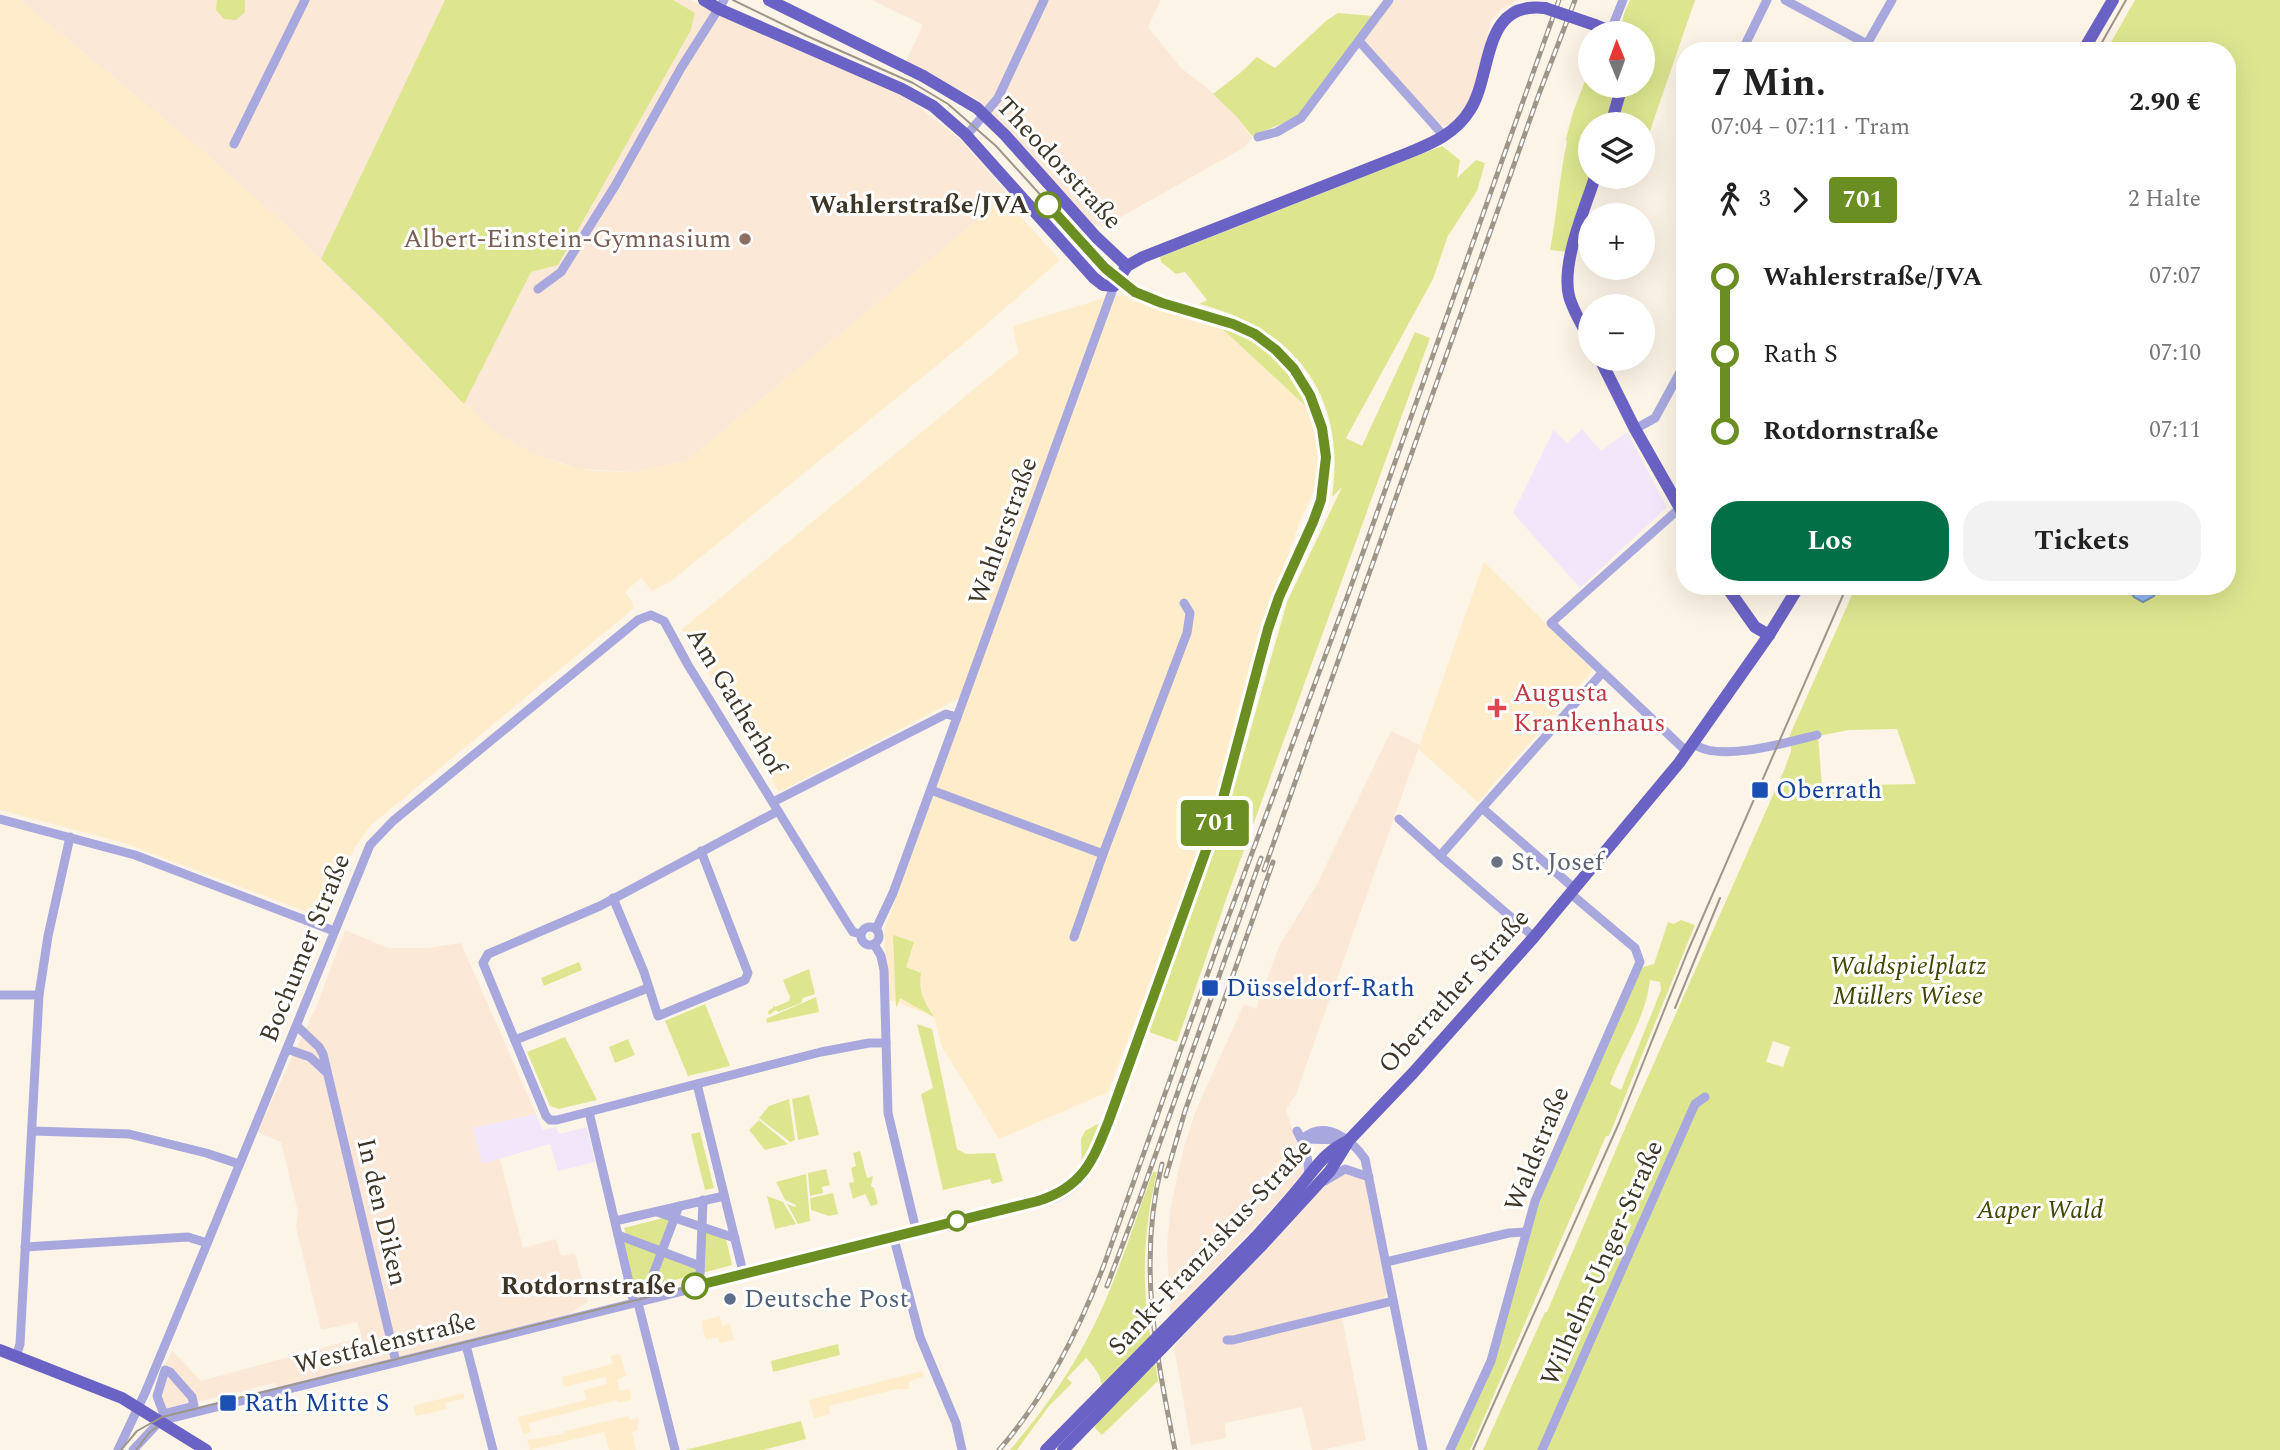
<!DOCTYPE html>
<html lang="de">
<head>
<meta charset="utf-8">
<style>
	body { margin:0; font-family:Spectral,serif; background:#f2f2f2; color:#222; height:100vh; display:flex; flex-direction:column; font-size:26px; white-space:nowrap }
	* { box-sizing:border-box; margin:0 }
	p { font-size:23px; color:#767676 }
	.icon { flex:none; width:38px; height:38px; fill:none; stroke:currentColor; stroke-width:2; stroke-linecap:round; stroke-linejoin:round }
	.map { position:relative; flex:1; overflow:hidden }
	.drawer { position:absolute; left:1676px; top:42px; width:560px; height:553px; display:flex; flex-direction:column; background:#fff; border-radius:28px; box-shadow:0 7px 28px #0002 }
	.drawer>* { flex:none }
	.badge { padding:0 14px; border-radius:5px; font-size:24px; line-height:46px }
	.needle { width:46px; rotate:359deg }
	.tools { position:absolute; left:1578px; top:21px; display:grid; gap:14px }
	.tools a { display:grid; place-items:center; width:77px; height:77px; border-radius:50%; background:#fff; box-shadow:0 7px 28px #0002; font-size:35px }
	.map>.badge { position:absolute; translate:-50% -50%; box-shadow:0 0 0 4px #fff }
	.legs { display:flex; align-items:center; gap:10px; height:77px; padding:0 35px; font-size:23px }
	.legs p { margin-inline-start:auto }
	.headline { display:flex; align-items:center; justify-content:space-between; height:119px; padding:0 35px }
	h1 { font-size:38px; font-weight:700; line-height:52px }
	.primary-button { display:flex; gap:14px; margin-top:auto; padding:14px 35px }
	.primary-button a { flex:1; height:80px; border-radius:28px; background:#036f46; color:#fff; font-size:28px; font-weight:700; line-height:80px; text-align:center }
	.primary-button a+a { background:#f2f2f2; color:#222 }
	ul { padding:0 35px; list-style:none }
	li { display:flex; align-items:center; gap:24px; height:77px; font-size:26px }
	li i { display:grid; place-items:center; width:10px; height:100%; margin:0 9px; background:currentColor }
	li i::after { content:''; width:18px; height:18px; margin:-9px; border:5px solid; border-radius:50%; background:#fff }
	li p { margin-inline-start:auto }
	li:first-child i { background:linear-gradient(#0000 50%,currentColor 0) }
	li:last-child i { background:linear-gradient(currentColor 50%,#0000 0) }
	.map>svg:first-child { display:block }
	.commercial { fill:#fbe8d7 }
	.built { fill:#feeccb }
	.education { fill:#f2e6fb }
	.green { fill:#dde68f; fill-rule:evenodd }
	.water { fill:#91b9f1; stroke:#7891b5; stroke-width:2 }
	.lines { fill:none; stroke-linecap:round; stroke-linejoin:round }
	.minor { stroke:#a8a8df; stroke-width:9 }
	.major { stroke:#6b62c5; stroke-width:12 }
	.tram { stroke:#9e9789; stroke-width:2 }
	.rail-casing { stroke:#9e9789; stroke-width:5 }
	.rail { stroke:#fff; stroke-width:2.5; stroke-dasharray:8; stroke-linecap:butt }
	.major-bridge { stroke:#6b62c5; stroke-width:12 }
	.line-1-casing { stroke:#fff; stroke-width:16 }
	.line-1 { stroke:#6b8e23; stroke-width:10 }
	.stop-1-dot { fill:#fff; stroke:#6b8e23; stroke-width:3.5 }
	.education-dot { fill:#8d6e63; stroke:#fff; stroke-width:2.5 }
	.health-dot { fill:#e0444e; stroke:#fff; stroke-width:2.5 }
	.transit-dot { fill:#1a4fb4; stroke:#fff; stroke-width:2.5 }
	.worship-dot { fill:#6b7280; stroke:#fff; stroke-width:2.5 }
	.service-dot { fill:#5c6f8a; stroke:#fff; stroke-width:2.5 }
	.labels { text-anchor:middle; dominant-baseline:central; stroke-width:6; stroke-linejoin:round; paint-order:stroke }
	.street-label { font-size:26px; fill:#3c3528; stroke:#fff }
	.stop-label { font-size:26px; font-weight:bold; fill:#3c3528; stroke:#fff; text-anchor:end }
	.education-label { font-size:26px; fill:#785e54; stroke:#fff; text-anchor:end }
	.health-label { font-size:26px; fill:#be3a42; stroke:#fff; text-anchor:start }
	.transit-label { font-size:26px; fill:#164399; stroke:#fff; text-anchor:start }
	.worship-label { font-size:26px; fill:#5b616d; stroke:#fff; text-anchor:start }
	.park-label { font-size:26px; font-style:italic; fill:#434700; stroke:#fff }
	.service-label { font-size:26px; fill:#4e5e75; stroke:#fff; text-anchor:start }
</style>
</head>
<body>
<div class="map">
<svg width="2280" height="1450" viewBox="0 0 2280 1450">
	<rect width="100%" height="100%" fill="#fcf5e7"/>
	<g class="commercial">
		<path d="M20,0h670l216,97 55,43 45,53 -2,5 -318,263 -52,11 -54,-3 -47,-15 -40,-23 -213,-211 -82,-73z"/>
		<path d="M872,0h289l-13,27 33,41 25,19 30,29 16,22 -7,9 -142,80 -10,-2 -116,-126 -71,-38 17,-36z"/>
		<path d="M1394,0h124l-17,9 -10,12 -13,57 -8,22 -18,26 -13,-1 -75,-83z"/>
		<path d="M1391,731l29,14 -124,349 -10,16 18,55 -2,11 -132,140 -3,-73 4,-37 12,-56 13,-40 48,-106 12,5 23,-63 37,-60z"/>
		<path d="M345,930l43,18h39l34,-5 75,171 -63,14 9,35 18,-4 23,89 33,-9 5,17 14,-3 13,49 -21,13 -290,73 -2,-5 -82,20 -30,14 -8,-12 -2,-11 19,-44 29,31 161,-44 -5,-15 -36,8 -25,-103 2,-15 -17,-70 -24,-10 60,-127z"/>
		<path d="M1349,1171l15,6 23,114 -4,10 -41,16 24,123 -44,10h-10l-10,-43 -77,16 1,15 -35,7 -17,-99 160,-171z"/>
	</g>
	<g class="built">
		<path d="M0,0h20l178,147 82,73 213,211 40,23 35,12 25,5 41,1 52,-11 318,-263 56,62 -87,76 -303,246 -18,9 -11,-13 -16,14 8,11v6l-262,216 -17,24 -28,70 -202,-76 -124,-33z"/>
		<path d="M1114,295l14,1 35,13 53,14 96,89 8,35v30l-20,44 -38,109 -48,187 -53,149 -6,3 -47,123 -109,47 -57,-92 -8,-30 -39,-16h-7l-4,-70 85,-238 -190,99 -97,-163 336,-276 -5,-27z"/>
		<path d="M1484,562l109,108 -115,132 -60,-53z"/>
		<path d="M720,1316l2,10 8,-2 4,16 -14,3 -2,-6 -12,3 -5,-19z"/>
		<path d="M620,1354l6,22 -9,4 3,11 10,-2 1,9 -2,2 -11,3 -1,-3 -88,23 2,9 -8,2 -5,-17 68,-17 -2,-10 23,-6 -2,-7 -41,10 -2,-10 50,-13 -1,-8z"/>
		<path d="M922,1371l2,5 -15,6v7h-12l-68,17 1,8 -16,4 -5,-18z"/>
		<path d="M463,1393l2,5 -20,5 2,6 -31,7 -3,-10z"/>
		<path d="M628,1416l2,4 8,-2 1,5 -2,1 1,6 -6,2 4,18h-27l-5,-18 -74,18 -3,-10 36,-6 2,-3z"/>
	</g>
	<g class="education">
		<path d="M1582,429l19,22 26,-19 40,75 -87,81 -67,-75 41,-83 13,13z"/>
		<path d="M536,1114l7,16 13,-3 3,7 28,-7 8,35 -37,9 -8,-27 -68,20 -9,-36z"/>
	</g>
	<g class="green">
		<path d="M217,0h28v12l-9,8 -12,-1 -8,-9z"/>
		<path d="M445,0h228l22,13 -4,17 -133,235 -27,7 -67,132 -83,-87 -60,-58z"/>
		<path d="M1630,0h65l-52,151v-27h-26l11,-38h15v-53h-18c-6,-12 0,-21 5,-33z"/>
		<path d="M2135,0h145v1450h-797l62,-138h2l79,-186 159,-358 6,-17v-12h-3l68,-153h372v-535h-122zM1897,729l19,55 -94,2 -4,-50 31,-6zM1773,1041l38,13 -21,-7 -7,20 -17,-5z"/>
		<path d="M1338,13l36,3 -68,91 -13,12 -41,17 -16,-20 -23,-22 27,-21 17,-16 18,11 51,-47z"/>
		<path d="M1591,66v20h26l-12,38h-14v51l-23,77 -18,-2c7,-36 9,-72 17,-108l-1,-3 7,-27z"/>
		<path d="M1442,146l18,14 -3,18 19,-18 9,3 -8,28 -29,45 -15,43 -87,159 16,8 53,-114 15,6 -202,556 -51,148 -28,-10 75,-209 63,-221 55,-115 -10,10c15,-100 -36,-169 -133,-193l8,-4 -22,-28 -9,2 -15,-12 -1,-5z"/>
		<path d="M1216,323c44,18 77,44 96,89z"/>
		<path d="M1681,920l14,5 -86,211h-3l-136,314h-18l38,-83 41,-147 109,-252 14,-4 14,-42 6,2zM1650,980l10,2 1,8 -40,100 -11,-6c13,-35 36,-66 40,-104z"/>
		<path d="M893,935l21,7 -8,25 15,6c-3,19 3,28 13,44l-34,-19 -4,10z"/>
		<path d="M579,962l3,8 -38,16 -3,-8z"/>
		<path d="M809,969l6,25 -12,4 -2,5 -23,9 -2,-2 -7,5 -1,-4 5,-3v-3l2,2 14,-6 1,-4 -7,-17z"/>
		<path d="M816,997l3,15 -52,11 -1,-4z"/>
		<path d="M705,1004l25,62 -42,10 -23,-55z"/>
		<path d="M917,1024l15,5 25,120 9,5 29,-1 8,28 -11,3 -2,-5 -47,11 -22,-96 12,-6z"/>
		<path d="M565,1037l32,63 -38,9 -9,-3 -23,-54z"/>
		<path d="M628,1039l7,16 -20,8 -6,-16z"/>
		<path d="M809,1095l10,40 -21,5 -6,-41z"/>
		<path d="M789,1099l6,41 -5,2 -31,-24 10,-12z"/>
		<path d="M759,1120l29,24 -23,6 -16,-20z"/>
		<path d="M1103,1121l2,2 -14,34 -9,14 -1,-32 4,-8z"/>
		<path d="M700,1132l14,56 -9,2 -14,-56z"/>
		<path d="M860,1151l7,27 6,-2 -2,10 3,2 4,16 -7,2 -6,-12 -12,5 -4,-16 5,-1 -3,-14 5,-2 -3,-13z"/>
		<path d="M826,1169l4,16 -8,2 1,6 -13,3 -2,-23z"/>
		<path d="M1153,1172h4c-11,47 -15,92 -10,140 2,23 8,46 11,69l-56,54 -7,-7c6,-31 16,-45 -9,-70l-19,20 5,5 -23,23 -32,44h-7c34,-40 66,-85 88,-133 22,-47 37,-97 55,-145z"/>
		<path d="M806,1174l4,47 -12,3 -11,-20 8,3 1,-2 -11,-5 -9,-18z"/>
		<path d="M833,1193l5,21 -9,2 -18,-6 -1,-12z"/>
		<path d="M767,1196l16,6 13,22 -21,5z"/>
		<path d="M663,1218l9,2 -12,29 -33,-13 -3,-8z"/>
		<path d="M704,1231l22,8 6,26 -30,8z"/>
		<path d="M620,1237l39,15 -13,35 -12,3z"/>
		<path d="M664,1254l34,13v7l-47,12z"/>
		<path d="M838,1344l2,11 -67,17 -2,-11z"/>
		<path d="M801,1421l5,18 -43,11h-78z"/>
	</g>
	<path class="water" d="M2127,587l31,-1v1l-4,9 -11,6 -9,-5z"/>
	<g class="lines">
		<g class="minor">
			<path d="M1785,0l95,51"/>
			<path d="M1611,30l12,-30"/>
			<path d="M1359,41l85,95"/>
			<path d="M1742,51l25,-51"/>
			<path d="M1863,51l29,-51"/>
			<path d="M966,136l32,-38 46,-98"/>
			<path d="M1258,137l19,-5 24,-14 88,-118"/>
			<path d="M234,144l71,-144"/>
			<path d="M538,289l23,-17 54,-86 66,-118 43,-68"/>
			<path d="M1635,429l20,-11 30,-55"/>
			<path d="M1680,508l-129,115 136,129"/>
			<path d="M1694,744c25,19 94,-2 123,-9"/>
			<path d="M931,790l172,64"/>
			<path d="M773,802l173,-88 11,3"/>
			<path d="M1482,808l120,-135"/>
			<path d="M778,811l-178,95 -112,48 -5,9 63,153 4,4h7l264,-68 48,-9h17"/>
			<path d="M0,819l135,36 199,76"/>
			<path d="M1399,819l41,37"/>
			<path d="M613,898l31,74 14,44 87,-36 3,-7 -47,-122"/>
			<circle cx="870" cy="936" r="9"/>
			<path d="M876,929l17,-36 221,-607"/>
			<path d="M1074,937l29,-83 84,-221 3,-20 -6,-10"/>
			<path d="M1534,937l-94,-81 42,-48 93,81"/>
			<path d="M874,944l7,12 3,14 4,143 29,121"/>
			<path d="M0,995h39"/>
			<path d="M297,1026l22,21 4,7 73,308"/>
			<path d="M515,1040l133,-52"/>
			<path d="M287,1049l23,8 15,14"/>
			<path d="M697,1084l47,192"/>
			<path d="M589,1112l44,187"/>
			<path d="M32,1131l97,3 77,19 33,11"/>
			<path d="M1297,1131c7,13 13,30 11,45"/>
			<path d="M1302,1139c24,-20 49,0 63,20l58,291"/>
			<path d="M1302,1139l45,1"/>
			<path d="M1325,1181l20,-12 24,8"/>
			<path d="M657,1212l78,26"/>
			<path d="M615,1221l109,-25"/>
			<path d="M618,1235l82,31"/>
			<path d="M894,1239l26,98 36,86 6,27"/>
			<path d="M25,1247l163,-10 19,6"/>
			<path d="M1386,1262l123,-29 17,-1"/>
			<path d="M700,1275l3,-75"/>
			<path d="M648,1288l31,-82"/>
			<path d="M638,1303l37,147"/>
			<path d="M1227,1340h6l160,-39"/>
			<path d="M466,1345l27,105"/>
			<path d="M16,1356l4,-12 19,-349 9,-59 22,-99"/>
			<path d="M165,1370l5,2 22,25 2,9 -27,7 -4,-1 -6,-16z"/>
			<path d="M118,1450l27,-57 57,-137 168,-411 23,-24 245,-201 13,-5 13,6 24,44 161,261 4,6 8,2"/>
			<path d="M133,1450l27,-29 893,-222c35,-15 46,-45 57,-78"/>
			<path d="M1450,1450l41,-89 44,-160 105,-239 -5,-14 -64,-54"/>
			<path d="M1542,1450l153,-346 10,-7"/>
		</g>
		<g class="major">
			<path d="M704,0l15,9 183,80 31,17 32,28 129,144 9,7 11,1 13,-20 16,-9 265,-104c25,-10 48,-20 62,-43 23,-36 11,-110 75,-102"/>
			<path d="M769,0l154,76 54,32 28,27 91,102 31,29"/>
			<path d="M1595,25l21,8"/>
			<path d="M2083,51l30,-51"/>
			<path d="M1611,124l11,-38"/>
			<path d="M1591,341c-8,-14 -18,-30 -22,-45 -8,-34 16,-87 26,-119"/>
			<path d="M1600,359l35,70 50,88"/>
			<path d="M1726,586l29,41 14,8"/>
			<path d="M1255,1238c14,-16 29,-32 43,-49 17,-20 26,-37 50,-48"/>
			<path d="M1262,1245l68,-74 19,-31 64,-67 121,-136 145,-174 90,-128 30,-49"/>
			<path d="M0,1350l122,48 84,52"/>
		</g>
		<g class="tram">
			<path d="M2097,51l29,-51"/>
			<path d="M1675,1008l45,-110"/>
			<path d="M121,1450l16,-19 25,-14 876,-216c26,-8 44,-22 58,-47l122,-337 56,-209 47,-108 5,-43 -9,-45 -11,-25 -12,-18 -18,-19 -21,-16 -36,-15 -71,-21 -31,-19 -121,-133 -48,-42 -35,-21 -106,-47 -74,-36"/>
			<path d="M136,1450l13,-17 8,-6"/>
			<path d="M1473,1450l146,-327 68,-170 160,-367"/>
		</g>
		<g class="rail-casing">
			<g id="rail">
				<path d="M1264,870l275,-776 36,-94"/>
				<path d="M1162,1164c-25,97 -6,190 13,286"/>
				<path d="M1166,1176l19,-65 88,-249"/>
				<path d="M1107,1286l31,-82 123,-346"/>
				<path d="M999,1450c47,-54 79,-118 105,-185l115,-323 131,-353 209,-589"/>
			</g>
		</g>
		<use href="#rail" class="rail"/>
		<g class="major-bridge">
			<path d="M1545,8l50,17"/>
			<path d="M1046,1450l209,-212"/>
			<path d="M1063,1450l199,-205"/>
		</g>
	</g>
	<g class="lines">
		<g class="line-1-casing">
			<path id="line-1" d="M695,1286l343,-85c45,-14 55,-40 71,-81l109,-303 50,-188 11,-32 34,-75 8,-22 5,-43 -4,-29 -12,-33 -16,-26 -18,-19 -21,-16 -22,-10 -71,-21 -27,-11 -30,-24 -57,-63"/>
		</g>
		<use href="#line-1" class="line-1"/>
	</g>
	<g class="stop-1-dot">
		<circle cx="1048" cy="205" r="12"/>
		<circle cx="957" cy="1221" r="9"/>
		<circle cx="695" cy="1286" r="12"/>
	</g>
	<circle class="education-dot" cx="745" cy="239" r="7"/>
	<path class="health-dot" d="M1493.5 697.5h7v7h7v7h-7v7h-7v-7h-7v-7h7z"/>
	<g class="transit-dot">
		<rect x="1751" y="781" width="18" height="18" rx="3.5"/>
		<rect x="1201" y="979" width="18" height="18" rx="3.5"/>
		<rect x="219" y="1394" width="18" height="18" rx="3.5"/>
	</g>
	<circle class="worship-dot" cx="1497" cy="862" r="7"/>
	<circle class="service-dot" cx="730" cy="1299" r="7"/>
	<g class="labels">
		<g class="street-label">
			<text transform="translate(1059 163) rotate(47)">Theodorstraße</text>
			<text transform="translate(1003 531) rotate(-70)">Wahlerstraße</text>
			<text transform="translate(736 701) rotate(59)">Am Gatherhof</text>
			<text transform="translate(305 948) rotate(-68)">Bochumer Straße</text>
			<text transform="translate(1454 991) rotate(-48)">Oberrather Straße</text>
			<text transform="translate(1537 1149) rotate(-68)">Waldstraße</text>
			<text transform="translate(382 1212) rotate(77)">In den Diken</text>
			<text transform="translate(1210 1247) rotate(-47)">Sankt-Franziskus-Straße</text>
			<text transform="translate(1602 1263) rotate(-66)">Wilhelm-Unger-Straße</text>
			<text transform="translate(385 1343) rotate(-14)">Westfalenstraße</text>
		</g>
		<g class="stop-label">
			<text x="1029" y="205">Wahlerstraße/JVA</text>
			<text x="676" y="1286">Rotdornstraße</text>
		</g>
		<g class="education-label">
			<text x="731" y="239">Albert-Einstein-Gymnasium</text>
		</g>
		<g class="health-label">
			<text x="1513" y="693">Augusta<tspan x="1513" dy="30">Krankenhaus</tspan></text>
		</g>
		<g class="transit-label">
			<text x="1776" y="790">Oberrath</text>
			<text x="1226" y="988">Düsseldorf-Rath</text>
			<text x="244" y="1403">Rath Mitte S</text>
		</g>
		<g class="worship-label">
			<text x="1511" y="862">St. Josef</text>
		</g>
		<g class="park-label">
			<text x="1908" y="966">Waldspielplatz<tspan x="1908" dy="30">Müllers Wiese</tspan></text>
			<text x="2040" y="1210">Aaper Wald</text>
		</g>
		<g class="service-label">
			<text x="744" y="1299">Deutsche Post</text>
		</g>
	</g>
</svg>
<div class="tools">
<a><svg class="needle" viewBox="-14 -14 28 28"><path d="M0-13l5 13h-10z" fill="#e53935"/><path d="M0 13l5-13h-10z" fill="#767676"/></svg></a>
<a><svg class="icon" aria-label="layers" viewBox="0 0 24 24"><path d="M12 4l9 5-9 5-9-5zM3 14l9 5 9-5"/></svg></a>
<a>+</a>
<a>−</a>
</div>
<b class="badge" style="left:1215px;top:823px;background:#6b8e23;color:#fff">701</b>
<section class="drawer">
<div class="headline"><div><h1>7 Min.</h1><p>07:04 – 07:11 · Tram</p></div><b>2.90 €</b></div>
<div class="legs"><svg class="icon" aria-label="walk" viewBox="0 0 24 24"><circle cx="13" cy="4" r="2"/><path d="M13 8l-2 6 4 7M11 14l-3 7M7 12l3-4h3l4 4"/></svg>3<svg class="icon" aria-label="forward" viewBox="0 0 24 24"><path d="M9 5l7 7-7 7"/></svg><b class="badge" style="background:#6b8e23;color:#fff">701</b><p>2 Halte</p></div>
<ul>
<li><i style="color:#6b8e23"></i><b>Wahlerstraße/JVA</b><p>07:07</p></li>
<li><i style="color:#6b8e23"></i><span>Rath S</span><p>07:10</p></li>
<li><i style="color:#6b8e23"></i><b>Rotdornstraße</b><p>07:11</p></li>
</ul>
<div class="primary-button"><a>Los</a><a>Tickets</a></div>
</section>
</div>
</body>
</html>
